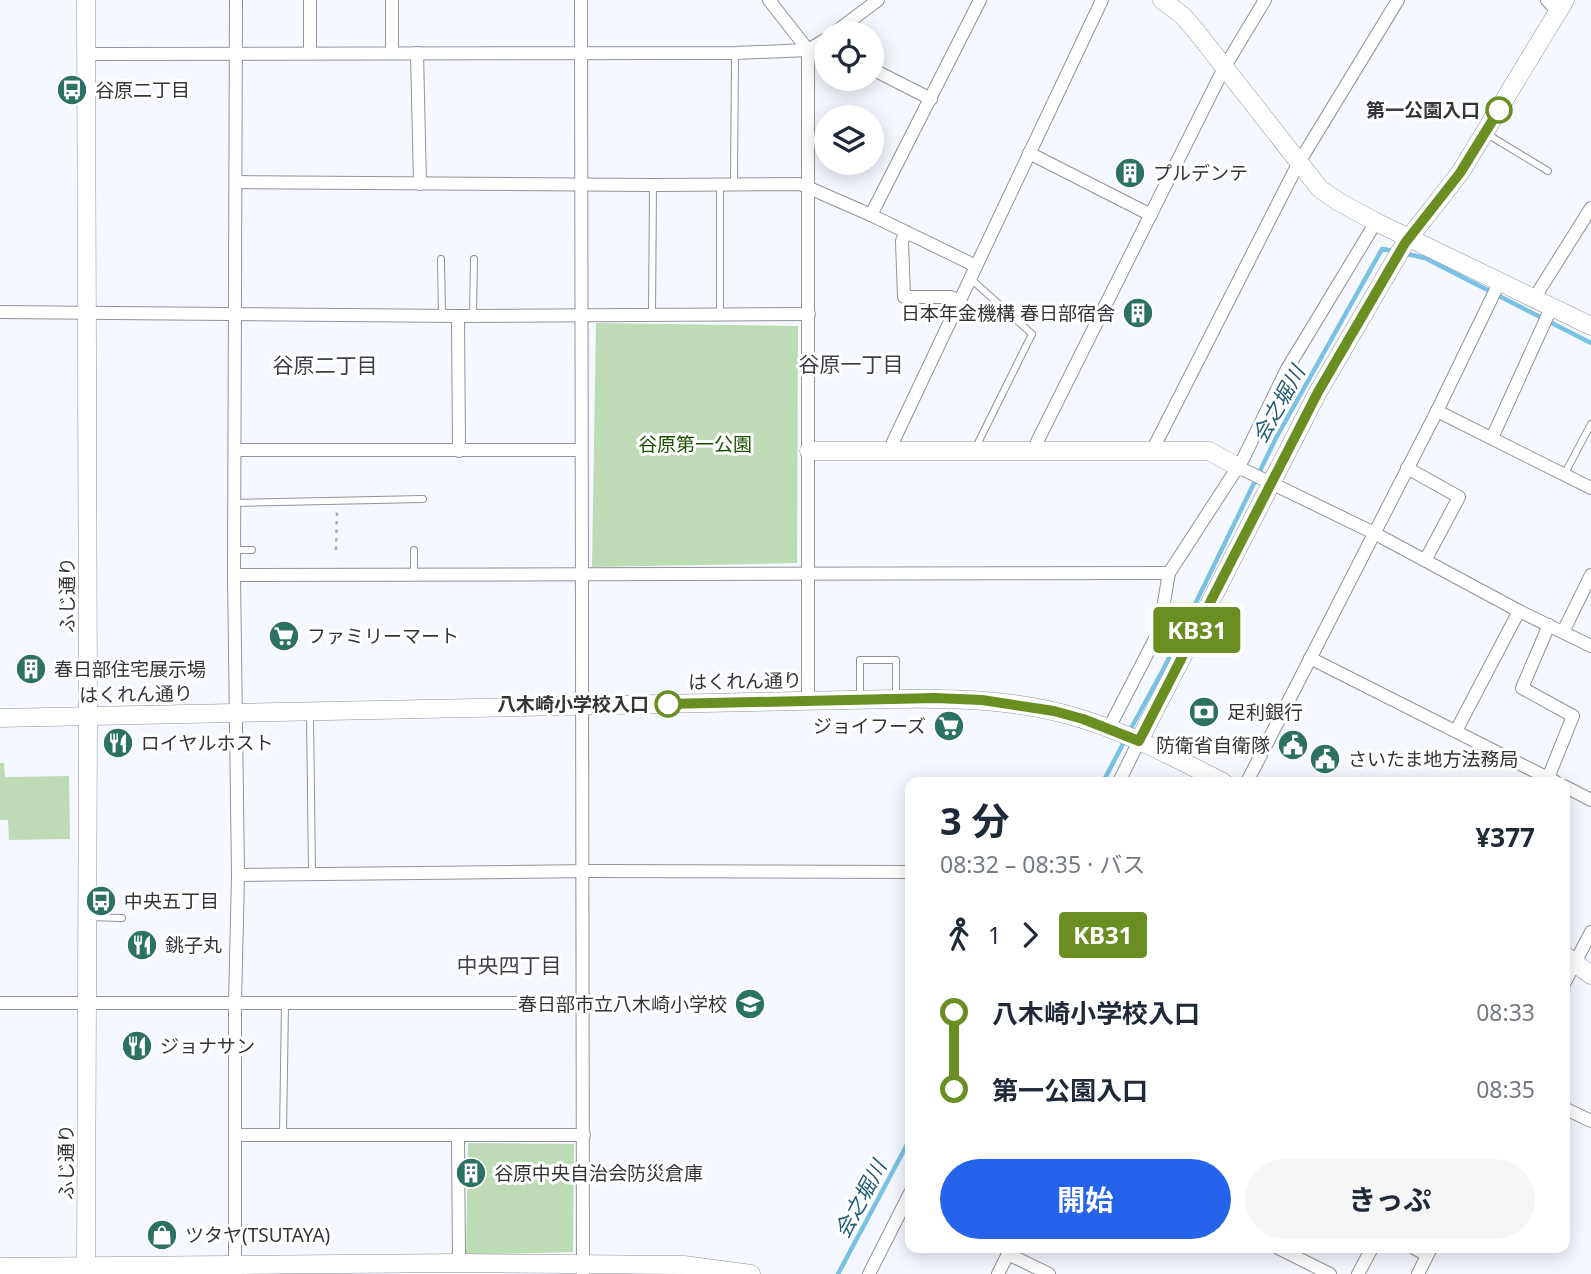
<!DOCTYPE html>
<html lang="ja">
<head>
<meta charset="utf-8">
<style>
	body { margin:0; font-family:"Noto Sans","Noto Sans JP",sans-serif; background:#f6f6f7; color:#1f2937; height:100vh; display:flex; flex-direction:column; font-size:26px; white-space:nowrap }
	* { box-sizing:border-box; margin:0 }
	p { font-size:23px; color:#747a83 }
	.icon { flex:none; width:38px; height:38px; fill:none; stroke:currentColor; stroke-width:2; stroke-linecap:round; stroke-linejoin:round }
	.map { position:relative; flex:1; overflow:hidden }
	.drawer { position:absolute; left:905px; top:777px; width:665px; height:476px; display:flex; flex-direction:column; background:#fff; border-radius:14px; box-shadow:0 4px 18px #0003 }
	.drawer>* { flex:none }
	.badge { padding:0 14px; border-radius:5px; font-size:24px; line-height:46px }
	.buttons { position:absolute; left:814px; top:21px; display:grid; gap:14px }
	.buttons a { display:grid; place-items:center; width:70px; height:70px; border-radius:50%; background:#fff; box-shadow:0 4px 18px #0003; font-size:35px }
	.map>.badge { position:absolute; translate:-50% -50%; box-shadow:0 0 0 4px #fff }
	.legs { display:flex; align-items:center; gap:10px; height:77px; padding:0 35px; font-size:23px }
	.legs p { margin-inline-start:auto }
	.headline { display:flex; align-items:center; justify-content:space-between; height:119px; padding:0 35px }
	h1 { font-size:38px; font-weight:700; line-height:52px }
	.button { display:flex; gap:14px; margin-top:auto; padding:14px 35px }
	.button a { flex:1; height:80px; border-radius:42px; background:#2563eb; color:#fff; font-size:28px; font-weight:700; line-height:80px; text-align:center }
	.button a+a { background:#f6f6f7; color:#1f2937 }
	ul { padding:0 35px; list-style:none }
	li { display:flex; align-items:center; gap:24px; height:77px; font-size:26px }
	li i { display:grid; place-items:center; width:10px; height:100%; margin:0 9px; background:currentColor }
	li i::after { content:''; width:18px; height:18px; margin:-9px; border:5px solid; border-radius:50%; background:#fff }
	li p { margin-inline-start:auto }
	li:first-child i { background:linear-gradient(#0000 50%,currentColor 0) }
	li:last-child i { background:linear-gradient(currentColor 50%,#0000 0) }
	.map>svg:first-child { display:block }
	.green { fill:#bddbb4 }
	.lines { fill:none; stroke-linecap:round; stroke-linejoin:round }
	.stream { stroke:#79c2e4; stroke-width:4.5 }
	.lane-casing { stroke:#91939a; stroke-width:8 }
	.street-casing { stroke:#91939a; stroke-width:14 }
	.secondary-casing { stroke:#91939a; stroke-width:19 }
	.path { stroke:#adafb4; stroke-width:2.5; stroke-dasharray:3.5 5; stroke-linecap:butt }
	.lane { stroke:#fff; stroke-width:6 }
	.street { stroke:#fff; stroke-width:12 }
	.secondary { stroke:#fff; stroke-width:18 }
	.line-1-casing { stroke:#fff; stroke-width:16 }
	.line-1 { stroke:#6b8e23; stroke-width:10 }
	.stop-1-dot { fill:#fff; stroke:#6b8e23; stroke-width:3.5 }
	.labels { text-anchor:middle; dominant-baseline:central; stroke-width:6; stroke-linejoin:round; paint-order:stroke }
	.poi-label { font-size:19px; fill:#343538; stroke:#fff; text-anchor:start }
	.stop-label { font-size:19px; font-weight:bold; fill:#343538; stroke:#fff; text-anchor:end }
	.park-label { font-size:19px; fill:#1d5103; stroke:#fff }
	.street-label { font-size:19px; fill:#343538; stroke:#fff }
	.neighbourhood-label { font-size:21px; fill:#3e4047; stroke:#fff }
	.water-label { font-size:21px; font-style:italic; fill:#215b73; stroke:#fff }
</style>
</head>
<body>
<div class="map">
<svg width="1591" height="1274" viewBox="0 0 1591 1274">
	<rect width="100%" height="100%" fill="#f6f8ff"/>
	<g class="green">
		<path d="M596,323l202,3 -1,237 -205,4z"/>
		<path d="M0,763h4l1,14 64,-1 1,63 -61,1 -1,-20h-8z"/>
		<path d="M468,1143l106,1 -1,108 -107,3z"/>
	</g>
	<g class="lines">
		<g class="stream">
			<path d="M1403,253l22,5 166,85"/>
			<path d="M1129,732l35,-64 112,-230 106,-189 12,2"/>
			<path d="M1103,782l22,-42"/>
			<path d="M838,1274l72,-135"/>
		</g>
		<g class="lane-casing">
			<g id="lane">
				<path d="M1487,134l61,37"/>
				<path d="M734,183l1,-130"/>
				<path d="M441,259l1,57"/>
				<path d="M971,279l61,55 -54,109v5"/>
				<path d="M720,313v-129"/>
				<path d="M652,314l1,-129"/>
				<path d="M473,316l1,-57"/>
				<path d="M1564,475l27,-51"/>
				<path d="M235,503l188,-4"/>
				<path d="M235,550h17"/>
				<path d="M414,575v-25"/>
				<path d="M860,698v-38h36v38"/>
				<path d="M310,715l2,159"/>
				<path d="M89,917l33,1"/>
				<path d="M283,1135l2,-132"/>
			</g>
		</g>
		<g class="street-casing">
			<g id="street">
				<path d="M310,0v53"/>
				<path d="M392,0v53"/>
				<path d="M581,0l2,1274"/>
				<path d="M769,0l39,50v651"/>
				<path d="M1547,0l11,12"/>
				<path d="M834,33l44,-33"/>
				<path d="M417,53l3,131"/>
				<path d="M86,54l649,-1 73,-3 18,-11"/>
				<path d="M872,69l59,30"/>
				<path d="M1029,153l122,62"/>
				<path d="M236,182l417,3 147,-1 71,31 105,51"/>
				<path d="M871,215l109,-215"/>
				<path d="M906,232l-4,9 2,56h47l9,5"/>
				<path d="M1535,297l56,-89"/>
				<path d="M0,312l458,4 351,-2"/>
				<path d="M458,316l1,135"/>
				<path d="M1437,411l154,77"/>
				<path d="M1492,438l60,-132"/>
				<path d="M236,450h345"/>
				<path d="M892,450l1,-8 209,-442"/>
				<path d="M1035,450l2,-8 187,-374 41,-68"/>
				<path d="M1152,451l146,-287 100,-164"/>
				<path d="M1238,467l136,66 145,78 72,35"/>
				<path d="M1407,468l52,29 -33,62"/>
				<path d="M234,575l935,-2"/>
				<path d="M1563,632l28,-57"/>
				<path d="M1310,658l246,124"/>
				<path d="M1109,728l50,-97 10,-58 74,-114 44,-90 89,-147"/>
				<path d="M1456,731l63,-120"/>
				<path d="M1548,778l25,-62 -51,-28 27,-63"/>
				<path d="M1119,782l20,-41"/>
				<path d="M1247,782l190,-371 63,-130"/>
				<path d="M1564,786l27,14"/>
				<path d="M238,875l354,-4 318,1"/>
				<path d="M1564,984l27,-52"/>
				<path d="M0,1003h584"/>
				<path d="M1564,1108l27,13"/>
				<path d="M236,1135h348"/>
				<path d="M458,1135l1,128"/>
				<path d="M1278,1248l52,26"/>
				<path d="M1414,1248l13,7"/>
				<path d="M1008,1254l41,20"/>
				<path d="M235,1274v-271l3,-128 -4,-300 2,-575"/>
				<path d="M869,1274l41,-81"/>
				<path d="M998,1274l13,-26"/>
				<path d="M1358,1274l14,-26"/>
				<path d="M1418,1274l13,-26"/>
			</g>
		</g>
		<g class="secondary-casing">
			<g id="secondary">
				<path d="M1162,0l21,16 13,15 124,158 19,13 37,20 215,104"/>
				<path d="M809,451h400l29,16"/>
				<path d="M0,718l896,-19c63,-1 126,1 186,20 49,15 95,40 141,63"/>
				<path d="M1139,741l179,-349 87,-149 55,-70 105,-173"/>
				<path d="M1564,955l27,20"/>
				<path d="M0,1267l459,-4 225,2 67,9"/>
				<path d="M86,1274l2,-558 -2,-716"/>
			</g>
		</g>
		<path class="path" d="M336,550l1,-39"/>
		<use href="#lane" class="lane"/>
		<use href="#street" class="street"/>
		<use href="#secondary" class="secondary"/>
	</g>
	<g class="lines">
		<g class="line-1-casing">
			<path id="line-1" d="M668,704l267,-6 47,2 72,11 29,8 56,22 179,-349 87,-149 55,-70 39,-63"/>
		</g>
		<use href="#line-1" class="line-1"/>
	</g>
	<defs>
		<g id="bus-disc" transform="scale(1.575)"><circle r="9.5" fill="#2d7163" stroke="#fff"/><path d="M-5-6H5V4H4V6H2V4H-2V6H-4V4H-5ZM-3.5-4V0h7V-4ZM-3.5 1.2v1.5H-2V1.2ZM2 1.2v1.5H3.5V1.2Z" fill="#fff"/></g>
		<g id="building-disc" transform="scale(1.575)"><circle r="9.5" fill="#2d7163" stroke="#fff"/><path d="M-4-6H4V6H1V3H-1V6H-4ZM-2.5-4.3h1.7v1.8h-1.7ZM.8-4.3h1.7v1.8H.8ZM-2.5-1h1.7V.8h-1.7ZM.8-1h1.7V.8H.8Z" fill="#fff"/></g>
		<g id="supermarket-disc" transform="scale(1.575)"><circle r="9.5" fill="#2d7163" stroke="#fff"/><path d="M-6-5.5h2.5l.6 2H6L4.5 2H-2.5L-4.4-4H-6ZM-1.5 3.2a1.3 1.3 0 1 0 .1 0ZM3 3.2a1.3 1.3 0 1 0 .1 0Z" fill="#fff"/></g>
		<g id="bank-disc" transform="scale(1.575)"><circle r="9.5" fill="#2d7163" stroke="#fff"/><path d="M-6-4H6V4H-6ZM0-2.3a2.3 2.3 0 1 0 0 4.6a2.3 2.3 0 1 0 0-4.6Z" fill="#fff"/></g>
		<g id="restaurant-disc" transform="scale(1.575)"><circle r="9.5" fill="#2d7163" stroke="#fff"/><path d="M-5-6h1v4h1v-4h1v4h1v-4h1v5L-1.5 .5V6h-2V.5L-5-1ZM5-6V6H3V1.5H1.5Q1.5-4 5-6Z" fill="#fff"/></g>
		<g id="civic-disc" transform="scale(1.575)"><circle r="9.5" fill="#2d7163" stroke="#fff"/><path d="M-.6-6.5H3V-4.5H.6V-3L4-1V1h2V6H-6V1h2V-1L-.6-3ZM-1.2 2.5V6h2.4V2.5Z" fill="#fff"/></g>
		<g id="school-disc" transform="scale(1.575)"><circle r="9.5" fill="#2d7163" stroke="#fff"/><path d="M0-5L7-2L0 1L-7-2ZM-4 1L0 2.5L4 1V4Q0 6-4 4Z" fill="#fff"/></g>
		<g id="shop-disc" transform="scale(1.575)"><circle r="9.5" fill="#2d7163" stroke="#fff"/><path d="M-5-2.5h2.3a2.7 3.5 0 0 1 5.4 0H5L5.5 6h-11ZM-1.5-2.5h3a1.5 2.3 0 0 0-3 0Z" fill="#fff"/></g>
	</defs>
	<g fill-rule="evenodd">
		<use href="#bus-disc" x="72" y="90"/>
		<use href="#building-disc" x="1130" y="173"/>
		<use href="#building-disc" x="1138" y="313"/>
		<use href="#supermarket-disc" x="284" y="636"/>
		<use href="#building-disc" x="31" y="669"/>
		<use href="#bank-disc" x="1204" y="712"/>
		<use href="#supermarket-disc" x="949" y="726"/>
		<use href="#restaurant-disc" x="118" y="743"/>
		<use href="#civic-disc" x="1293" y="745"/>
		<use href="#civic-disc" x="1325" y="759"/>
		<use href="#bus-disc" x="101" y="901"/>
		<use href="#restaurant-disc" x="142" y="945"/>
		<use href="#school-disc" x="750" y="1004"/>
		<use href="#restaurant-disc" x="137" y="1046"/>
		<use href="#building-disc" x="471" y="1173"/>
		<use href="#shop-disc" x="162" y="1235"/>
	</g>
	<g class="stop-1-dot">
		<circle cx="1499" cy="110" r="12"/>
		<circle cx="668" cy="704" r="12"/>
	</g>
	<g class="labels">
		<g class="poi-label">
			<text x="95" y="90">谷原二丁目</text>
			<text x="1153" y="173">プルデンテ</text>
			<text x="1115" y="313" text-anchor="end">日本年金機構 春日部宿舎</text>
			<text x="307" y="636">ファミリーマート</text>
			<text x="54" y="669">春日部住宅展示場</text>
			<text x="1227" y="712">足利銀行</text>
			<text x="926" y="726" text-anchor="end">ジョイフーズ</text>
			<text x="141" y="743">ロイヤルホスト</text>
			<text x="1270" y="745" text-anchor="end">防衛省自衛隊</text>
			<text x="1348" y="759">さいたま地方法務局</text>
			<text x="124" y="901">中央五丁目</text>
			<text x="165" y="945">銚子丸</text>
			<text x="727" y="1004" text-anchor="end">春日部市立八木崎小学校</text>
			<text x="160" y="1046">ジョナサン</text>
			<text x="494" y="1173">谷原中央自治会防災倉庫</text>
			<text x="185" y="1235">ツタヤ(TSUTAYA)</text>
		</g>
		<g class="stop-label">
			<text x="1480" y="110">第一公園入口</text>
			<text x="649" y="704">八木崎小学校入口</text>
		</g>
		<g class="park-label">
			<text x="695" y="444">谷原第一公園</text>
		</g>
		<g class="street-label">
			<text transform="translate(67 595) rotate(-90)">ふじ通り</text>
			<text transform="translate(745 681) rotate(-1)">はくれん通り</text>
			<text transform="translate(136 694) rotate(-1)">はくれん通り</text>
			<text transform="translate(66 1162) rotate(-90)">ふじ通り</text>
		</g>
		<g class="neighbourhood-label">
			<text x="851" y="364">谷原一丁目</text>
			<text x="325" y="365">谷原二丁目</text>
			<text x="509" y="965">中央四丁目</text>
		</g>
		<g class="water-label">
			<text transform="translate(1278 404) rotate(-61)">会之堀川</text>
			<text transform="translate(860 1199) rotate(-62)">会之堀川</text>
		</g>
	</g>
</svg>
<div class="buttons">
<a><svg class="icon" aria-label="locate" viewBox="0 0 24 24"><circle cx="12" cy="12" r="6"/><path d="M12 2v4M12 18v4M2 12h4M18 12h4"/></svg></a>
<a><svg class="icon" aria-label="layers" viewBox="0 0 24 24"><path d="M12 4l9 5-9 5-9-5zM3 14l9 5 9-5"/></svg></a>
</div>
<b class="badge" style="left:1197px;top:630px;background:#6b8e23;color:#fff">KB31</b>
<section class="drawer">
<div class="headline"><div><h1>3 分</h1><p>08:32 – 08:35 · バス</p></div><b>¥377</b></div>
<div class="legs"><svg class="icon" aria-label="walk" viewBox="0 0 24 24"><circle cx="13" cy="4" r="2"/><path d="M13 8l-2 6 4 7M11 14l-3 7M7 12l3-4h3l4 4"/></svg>1<svg class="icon" aria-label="forward" viewBox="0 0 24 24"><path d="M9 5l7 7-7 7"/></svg><b class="badge" style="background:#6b8e23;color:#fff">KB31</b></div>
<ul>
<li><i style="color:#6b8e23"></i><b>八木崎小学校入口</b><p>08:33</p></li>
<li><i style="color:#6b8e23"></i><b>第一公園入口</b><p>08:35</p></li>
</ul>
<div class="button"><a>開始</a><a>きっぷ</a></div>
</section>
</div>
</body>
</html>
